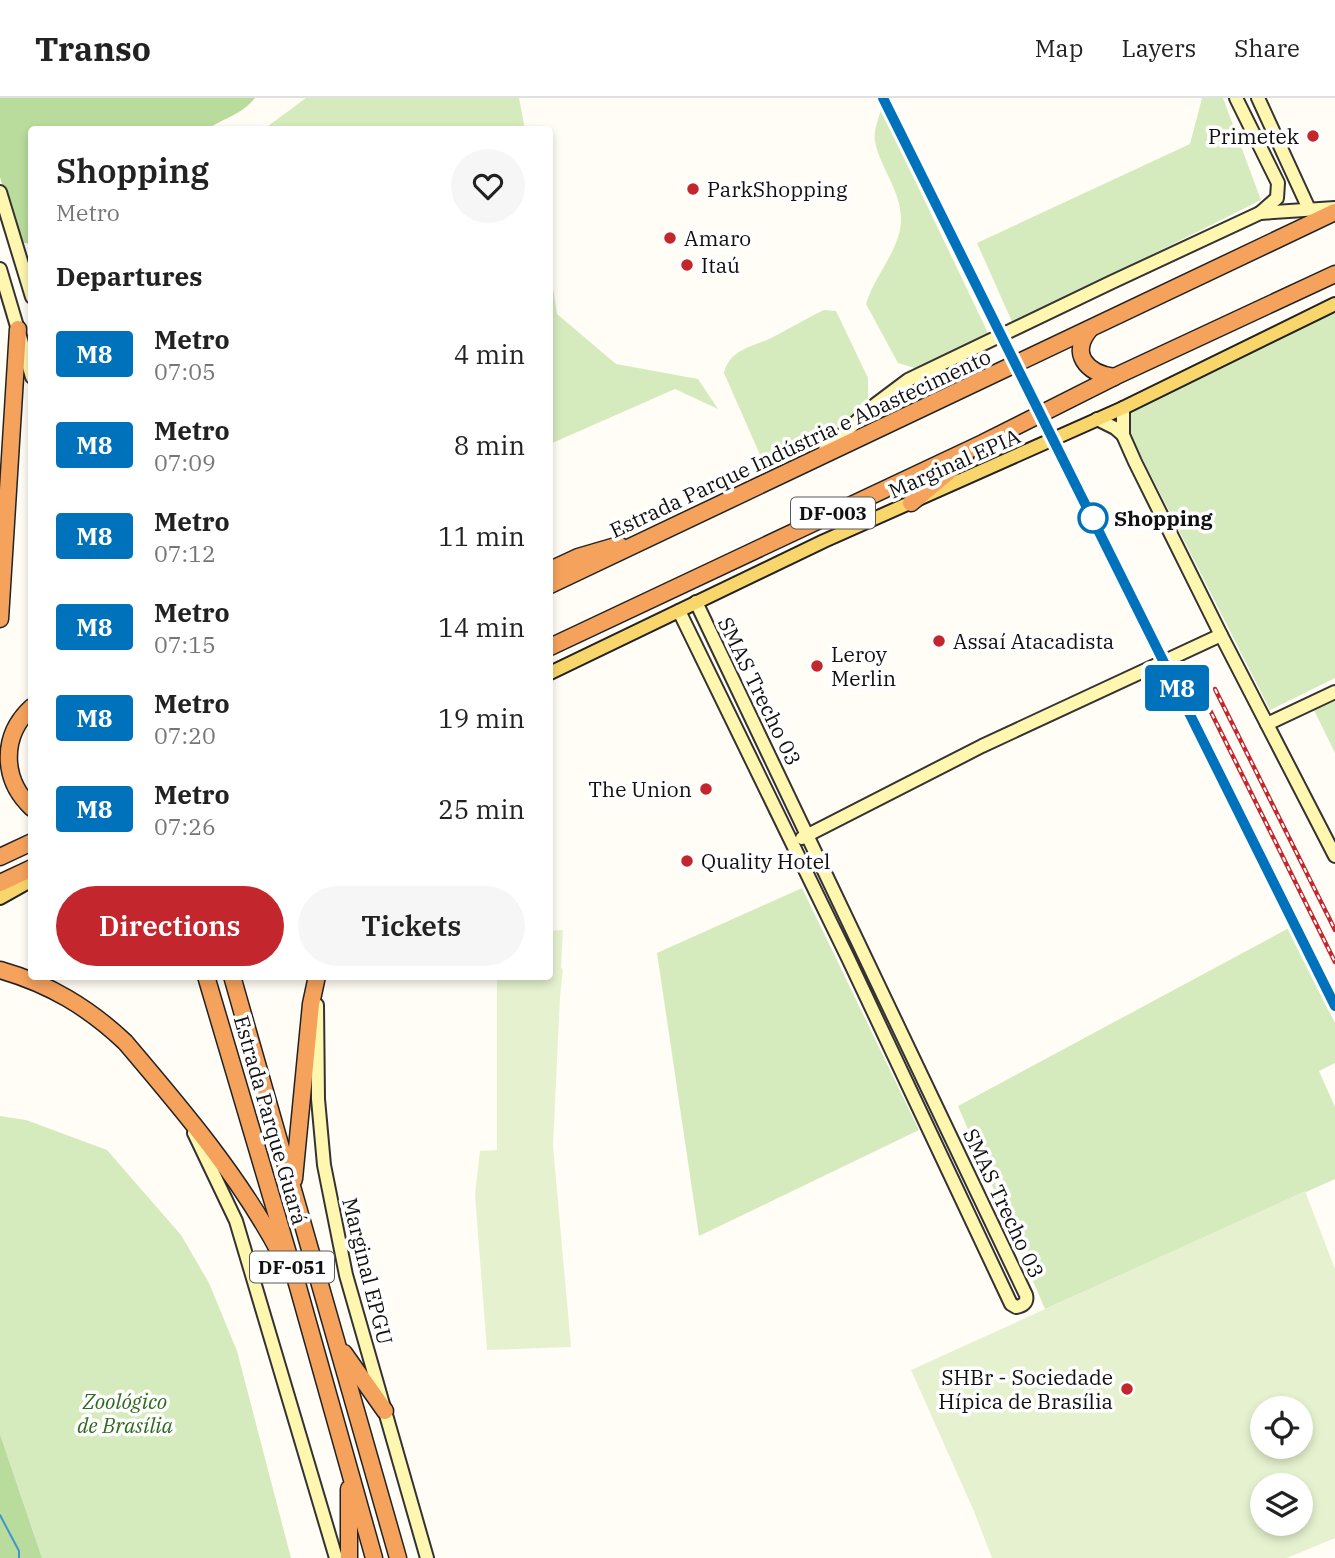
<!DOCTYPE html>
<html lang="en">
<head>
<meta charset="utf-8">
<style>
	body { margin:0; font-family:"IBM Plex Serif",serif; background:#f6f6f6; color:#222; height:100vh; display:flex; flex-direction:column; font-size:26px; white-space:nowrap }
	* { box-sizing:border-box; margin:0 }
	p { font-size:23px; color:#767676 }
	.icon { flex:none; width:38px; height:38px; fill:none; stroke:currentColor; stroke-width:2; stroke-linecap:round; stroke-linejoin:round }
	.map { position:relative; flex:1; overflow:hidden }
	.panel { position:absolute; left:28px; top:28px; width:525px; height:854px; display:flex; flex-direction:column; background:#fff; border-radius:7px; box-shadow:0 4px 10px #0003 }
	.panel>* { flex:none }
	.badge { padding:0 14px; border-radius:5px; font-size:24px; line-height:46px }
	.buttons { position:absolute; left:1250px; top:1298px; display:grid; gap:14px }
	.buttons a { display:grid; place-items:center; width:63px; height:63px; border-radius:50%; background:#fff; box-shadow:0 4px 10px #0003; font-size:35px }
	.map>.badge { position:absolute; translate:-50% -50%; box-shadow:0 0 0 4px #fff }
	h2 { padding:0 28px; font-size:26px; line-height:63px }
	.round { display:grid; place-items:center; flex:none; width:74px; height:74px; border-radius:37px; background:#f6f6f6 }
	.headline { display:flex; align-items:center; justify-content:space-between; height:119px; padding:0 28px }
	h1 { font-size:33px; font-weight:600; line-height:52px }
	.primary-button { display:flex; gap:14px; margin-top:auto; padding:14px 28px }
	.primary-button a { flex:1; height:80px; border-radius:42px; background:#c4262e; color:#fff; font-size:28px; font-weight:600; line-height:80px; text-align:center }
	.primary-button a+a { background:#f6f6f6; color:#222 }
	ul { padding:0; list-style:none }
	li { display:flex; align-items:center; gap:21px; height:91px; padding:0 28px }
	li div { flex:1 }
	li b { display:block; font-size:26px }
	li em { font-style:normal }
	li .badge { min-width:77px; font-weight:700; text-align:center }
	header { display:flex; align-items:center; gap:42px; box-sizing:border-box; height:98px; padding:0 35px; background:#fff; border-bottom:2px solid #e0e0e0 }
	header strong { font-size:33px }
	nav { display:flex; gap:38px; margin-inline-start:auto; font-size:24px }
	.map>svg:first-child { display:block }
	.green { fill:#d5ebbd }
	.forest { fill:#b9dc9c }
	.pitch { fill:#e6f2cf; fill-rule:evenodd }
	.lines { fill:none; stroke-linecap:round; stroke-linejoin:round }
	.stream { stroke:#3f96cf; stroke-width:2 }
	.secondary-casing { stroke:#333; stroke-width:16 }
	.primary-casing { stroke:#222; stroke-width:16 }
	.highway-casing { stroke:#222; stroke-width:19 }
	.secondary { stroke:#fff6b0; stroke-width:12 }
	.primary { stroke:#f9d66b; stroke-width:12 }
	.highway { stroke:#f5a25d; stroke-width:16 }
	.rail-casing { stroke:#c4262e; stroke-width:4.5 }
	.rail { stroke:#fff; stroke-width:2; stroke-dasharray:5; stroke-linecap:butt }
	.line-casing { stroke:#fff; stroke-width:16 }
	.line { stroke:#0072bc; stroke-width:10 }
	.poi-dot { fill:#c4262e; stroke:#fff; stroke-width:2.5 }
	.stop-dot { fill:#fff; stroke:#0072bc; stroke-width:3.5 }
	.labels { text-anchor:middle; dominant-baseline:central; stroke-width:7; stroke-linejoin:round; paint-order:stroke }
	.shield { fill:#fff; stroke:#585858; stroke-width:2 }
	.shield-label { font-size:19px; font-weight:bold; fill:#111 }
	.poi-label { font-size:21px; fill:#111; stroke:#fff; text-anchor:start }
	.street-label { font-size:21px; fill:#111; stroke:#fff }
	.stop-label { font-size:21px; font-weight:bold; fill:#111; stroke:#fff; text-anchor:start }
	.park-label { font-size:21px; font-style:italic; fill:#2f6b1f; stroke:#fff }
</style>
</head>
<body>
<header>
<strong>Transo</strong>
<nav><a>Map</a><a>Layers</a><a>Share</a></nav>
</header>
<div class="map">
<svg width="1335" height="1460" viewBox="0 0 1335 1460">
	<rect width="100%" height="100%" fill="#fffdf5"/>
	<g class="green">
		<path d="M306,0h213l6,31h-261z"/>
		<path d="M1202,0h21l38,102 -248,124 -36,-81 213,-99z"/>
		<path d="M881,11l108,226 -74,33 -17,-5 -32,-59c8,-28 35,-55 35,-85 0,-29 -22,-53 -26,-78 -2,-9 4,-23 6,-32z"/>
		<path d="M550,171l7,45 59,50 82,15 20,30 -43,-20 -125,55z"/>
		<path d="M824,212l12,1 32,67v27l-48,41 -61,26 2,-15 -37,-84c6,-25 31,-26 51,-37 17,-9 32,-18 49,-26z"/>
		<path d="M1329,215l6,1v364l-65,32 -142,-280v-18z"/>
		<path d="M1335,603v52l-21,-43z"/>
		<path d="M802,790l117,242 -220,106 -42,-283z"/>
		<path d="M1289,830l46,95v40l-16,8 16,36v72l-290,130 -87,-203z"/>
		<path d="M0,1018l26,4 81,30 74,85 28,48 28,68 54,207h-249l-42,-124z"/>
	</g>
	<g class="forest">
		<path d="M0,0h255c-15,18 -30,19 -47,31l-176,1 -1,114 -12,-2 -19,-65z"/>
		<path d="M0,1336l42,124h-42z"/>
	</g>
	<g class="pitch">
		<path d="M563,832l-2,38 2,1 -3,28 -7,149 18,201 -84,3 -12,-155 5,-44 17,-1v-173l53,-1v-45z"/>
		<path d="M1305,1093l30,78v269l-48,20h-295l-19,-49 -62,-139zM1262,1311h38v38h-38zM1262,1388h38v38h-38z"/>
	</g>
	<g class="lines">
		<path class="stream" d="M0,1417l19,36v7"/>
		<g class="secondary-casing">
			<g id="secondary">
				<path d="M1236,0l42,85 -1,15 -17,15"/>
				<path d="M1258,0l51,111"/>
				<path d="M0,94l32,105"/>
				<path d="M0,171l32,108"/>
				<path d="M1123,310v27l12,27 86,173 114,221"/>
				<path d="M1097,321l18,9 8,7"/>
				<path d="M825,352l51,-46 32,-24 204,-98 148,-69 75,-5"/>
				<path d="M679,513l169,347 163,346 5,3c6,-1 12,-4 10,-12l-330,-693"/>
				<path d="M1267,626l68,-32"/>
				<path d="M802,740l180,-92 239,-111"/>
				<path d="M317,907l1,94 6,66 22,110 81,283"/>
				<path d="M194,1035l42,88 100,337"/>
			</g>
		</g>
		<g class="primary-casing">
			<g id="primary">
				<path d="M550,575l274,-132 299,-133 212,-104"/>
				<path d="M0,800l32,-18"/>
			</g>
		</g>
		<g class="highway-casing">
			<g id="highway">
				<path d="M1090,231c-21,25 -3,44 24,48"/>
				<path d="M911,405l54,-45"/>
				<path d="M550,472l28,-13 41,-12"/>
				<path d="M550,487l785,-373"/>
				<path d="M0,521l18,-290"/>
				<path d="M550,549l433,-204 131,-66 221,-103"/>
				<path d="M32,609c-31,28 -31,72 0,101"/>
				<path d="M0,759l32,-15"/>
				<path d="M0,785l32,-15"/>
				<path d="M0,872c49,14 88,37 125,72 57,67 115,135 156,213"/>
				<path d="M206,878l92,311 76,271"/>
				<path d="M232,878l166,582"/>
				<path d="M294,1081l17,-175 6,-28"/>
				<path d="M344,1255l41,58"/>
				<path d="M349,1391v69"/>
			</g>
		</g>
		<use href="#secondary" class="secondary"/>
		<use href="#primary" class="primary"/>
		<use href="#highway" class="highway"/>
		<g class="rail-casing">
			<g id="rail">
				<path d="M883,0l452,908"/>
				<path d="M1215,591l120,241"/>
				<path d="M1203,598l132,266"/>
			</g>
		</g>
		<use href="#rail" class="rail"/>
	</g>
	<g class="lines">
		<g class="line-casing">
			<path id="line" d="M883,0l452,908"/>
		</g>
		<use href="#line" class="line"/>
	</g>
	<g class="poi-dot">
		<circle cx="1313" cy="38" r="7"/>
		<circle cx="693" cy="91" r="7"/>
		<circle cx="670" cy="140" r="7"/>
		<circle cx="687" cy="167" r="7"/>
		<circle cx="939" cy="543" r="7"/>
		<circle cx="817" cy="568" r="7"/>
		<circle cx="706" cy="691" r="7"/>
		<circle cx="687" cy="763" r="7"/>
		<circle cx="1127" cy="1291" r="7"/>
	</g>
	<circle class="stop-dot" cx="1093" cy="420" r="14"/>
	<g class="labels">
		<g class="shield">
			<rect x="791" y="399.5" width="84" height="31" rx="5"/>
			<rect x="250" y="1153.5" width="84" height="31" rx="5"/>
		</g>
		<g class="shield-label">
			<text x="833" y="415">DF-003</text>
			<text x="292" y="1169">DF-051</text>
		</g>
		<g class="poi-label">
			<text x="1299" y="38" text-anchor="end">Primetek</text>
			<text x="707" y="91">ParkShopping</text>
			<text x="684" y="140">Amaro</text>
			<text x="701" y="167">Itaú</text>
			<text x="953" y="543">Assaí Atacadista</text>
			<text x="831" y="556">Leroy<tspan x="831" dy="24">Merlin</tspan></text>
			<text x="692" y="691" text-anchor="end">The Union</text>
			<text x="701" y="763">Quality Hotel</text>
			<text x="1113" y="1279" text-anchor="end">SHBr - Sociedade<tspan x="1113" dy="24">Hípica de Brasília</tspan></text>
		</g>
		<g class="street-label">
			<text transform="translate(800 345) rotate(-25)">Estrada Parque Indústria e Abastecimento</text>
			<text transform="translate(954 365) rotate(-24)">Marginal EPIA</text>
			<text transform="translate(760 593) rotate(64)">SMAS Trecho 03</text>
			<text transform="translate(271 1022) rotate(74)">Estrada Parque Guará</text>
			<text transform="translate(1004 1105) rotate(65)">SMAS Trecho 03</text>
			<text transform="translate(368 1173) rotate(76)">Marginal EPGU</text>
		</g>
		<g class="stop-label">
			<text x="1114" y="420">Shopping</text>
		</g>
		<g class="park-label">
			<text x="125" y="1303">Zoológico<tspan x="125" dy="24">de Brasília</tspan></text>
		</g>
	</g>
</svg>
<div class="buttons">
<a><svg class="icon" aria-label="locate" viewBox="0 0 24 24"><circle cx="12" cy="12" r="6"/><path d="M12 2v4M12 18v4M2 12h4M18 12h4"/></svg></a>
<a><svg class="icon" aria-label="layers" viewBox="0 0 24 24"><path d="M12 4l9 5-9 5-9-5zM3 14l9 5 9-5"/></svg></a>
</div>
<b class="badge" style="left:1177px;top:590px;background:#0072bc;color:#fff">M8</b>
<section class="panel">
<div class="headline"><div><h1>Shopping</h1><p>Metro</p></div><a class="round"><svg class="icon" aria-label="heart" viewBox="0 0 24 24"><path d="M12 20l-8-8c-3-5 5-10 8-4 3-6 11-1 8 4z"/></svg></a></div>
<h2>Departures</h2>
<ul>
<li><span class="badge" style="background:#0072bc;color:#fff">M8</span><div><b>Metro</b><p>07:05</p></div><em>4 min</em></li>
<li><span class="badge" style="background:#0072bc;color:#fff">M8</span><div><b>Metro</b><p>07:09</p></div><em>8 min</em></li>
<li><span class="badge" style="background:#0072bc;color:#fff">M8</span><div><b>Metro</b><p>07:12</p></div><em>11 min</em></li>
<li><span class="badge" style="background:#0072bc;color:#fff">M8</span><div><b>Metro</b><p>07:15</p></div><em>14 min</em></li>
<li><span class="badge" style="background:#0072bc;color:#fff">M8</span><div><b>Metro</b><p>07:20</p></div><em>19 min</em></li>
<li><span class="badge" style="background:#0072bc;color:#fff">M8</span><div><b>Metro</b><p>07:26</p></div><em>25 min</em></li>
</ul>
<div class="primary-button"><a>Directions</a><a>Tickets</a></div>
</section>
</div>
</body>
</html>
